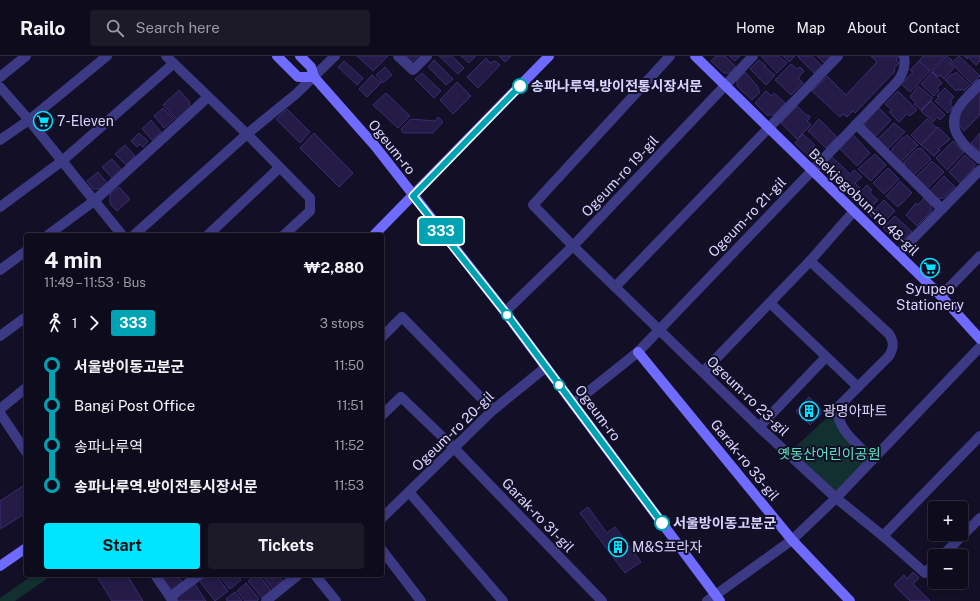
<!DOCTYPE html>
<html lang="en">
<head>
<meta charset="utf-8">
<style>
	body { margin:0; font-family:"Public Sans","Noto Sans KR",sans-serif; background:#1c1929; color:#f1f3f6; height:100vh; display:flex; flex-direction:column; font-size:15px; white-space:nowrap }
	* { box-sizing:border-box; margin:0 }
	p { font-size:13px; color:#9b9ba3 }
	.icon { flex:none; width:22px; height:22px; fill:none; stroke:currentColor; stroke-width:2; stroke-linecap:round; stroke-linejoin:round }
	.map { position:relative; flex:1; overflow:hidden }
	.details { position:absolute; left:24px; top:177px; width:360px; height:344px; display:flex; flex-direction:column; background:#0e0b1c; border-radius:4px; box-shadow:0 2px 6px #0003,0 0 0 1px #2e2b3b }
	.details>* { flex:none }
	.badge { padding:0 8px; border-radius:3px; font-size:14px; line-height:26px }
	.fabs { position:absolute; left:928px; top:445px; display:grid; gap:8px }
	.fabs a { display:grid; place-items:center; width:40px; height:40px; border-radius:4px; background:#0e0b1c; box-shadow:0 2px 6px #0003,0 0 0 1px #2e2b3b; font-size:20px }
	.map>.badge { position:absolute; translate:-50% -50%; box-shadow:0 0 0 2px #fff }
	.legs { display:flex; align-items:center; gap:6px; height:44px; padding:0 20px; font-size:13px }
	.legs p { margin-inline-start:auto }
	.headline { display:flex; align-items:center; justify-content:space-between; height:68px; padding:0 20px }
	h1 { font-size:22px; font-weight:700; line-height:30px }
	.button { display:flex; gap:8px; margin-top:auto; padding:8px 20px }
	.button a { flex:1; height:46px; border-radius:4px; background:#00e5ff; color:#111; font-size:16px; font-weight:700; line-height:46px; text-align:center }
	.button a+a { background:#1c1929; color:#f1f3f6 }
	ul { padding:0 20px; list-style:none }
	li { display:flex; align-items:center; gap:14px; height:40px; font-size:15px }
	li i { display:grid; place-items:center; width:6px; height:100%; margin:0 5px; background:currentColor }
	li i::after { content:''; width:10px; height:10px; margin:-5px; border:3px solid; border-radius:50%; background:#0e0b1c }
	li p { margin-inline-start:auto }
	li:first-child i { background:linear-gradient(#0000 50%,currentColor 0) }
	li:last-child i { background:linear-gradient(currentColor 50%,#0000 0) }
	header { display:flex; align-items:center; gap:24px; box-sizing:border-box; height:56px; padding:0 20px; background:#0e0b1c; border-bottom:1px solid #2e2b3b }
	header strong { font-size:19px }
	nav { display:flex; gap:22px; margin-inline-start:auto; font-size:14px }
	.search { width:280px; height:36px; background:#1c1929; display:flex; align-items:center; gap:10px; box-sizing:border-box; padding:0 14px; border-radius:4px; color:#9b9ba3; font-size:15px }
	.map>svg:first-child { display:block }
	.green { fill:#12302f }
	.building { fill:#241b47; stroke:#3b2d73 }
	.lines { fill:none; stroke-linecap:round; stroke-linejoin:round }
	.street { stroke:#3d3a85; stroke-width:10 }
	.secondary { stroke:#6f6bff; stroke-width:10 }
	.line-1-casing { stroke:#fff; stroke-width:9 }
	.line-1 { stroke:#00a3b4; stroke-width:6 }
	.stop-1-dot { fill:#fff; stroke:#00a3b4; stroke-width:2 }
	.labels { text-anchor:middle; dominant-baseline:central; stroke-width:4; stroke-linejoin:round; paint-order:stroke }
	.stop-label { font-size:14px; font-weight:bold; fill:#d9d4ff; stroke:#130f26; text-anchor:start }
	.poi-label { font-size:14px; fill:#d9d4ff; stroke:#130f26; text-anchor:start }
	.street-label { font-size:14px; fill:#d9d4ff; stroke:#130f26 }
	.park-label { font-size:14px; fill:#5fe0c0; stroke:#130f26 }
</style>
</head>
<body>
<header>
<strong>Railo</strong>
<div class="search"><svg class="icon" aria-label="search" viewBox="0 0 24 24"><circle cx="10" cy="10" r="6"/><path d="M15 15l6 6"/></svg>Search here</div>
<nav><a>Home</a><a>Map</a><a>About</a><a>Contact</a></nav>
</header>
<div class="map">
<svg width="980" height="545" viewBox="0 0 980 545">
	<rect width="100%" height="100%" fill="#130f26"/>
	<g class="green">
		<path d="M835,354l34,49 -36,37 -44,-43z"/>
		<path d="M33,519h19l-37,26h-15v-3z"/>
	</g>
	<g class="building">
		<path d="M357,0h31l-15,15z"/>
		<path d="M406,0h12l-6,6z"/>
		<path d="M439,0h13l12,12 -6,6z"/>
		<path d="M461,0h13l1,1 -6,6z"/>
		<path d="M499,0h12l-6,6z"/>
		<path d="M716,0h9l11,11 -6,6h-6l-13,-12z"/>
		<path d="M729,0h11l-5,5z"/>
		<path d="M761,0h18l8,7 -10,10z"/>
		<path d="M783,0h12l-6,6z"/>
		<path d="M799,0h13l10,10 -8,7 -16,-16z"/>
		<path d="M817,0h14l-7,7z"/>
		<path d="M871,0h28l-3,4 3,3 -5,6 1,2 -40,42 -2,-2 -6,6 -4,-3 -3,3 -28,-26 15,-15 19,19 31,-33z"/>
		<path d="M923,0h21l-14,15 -11,-10z"/>
		<path d="M946,0l6,4 -3,3 5,5 -10,11 -4,-4 -2,2 -6,-6z"/>
		<path d="M959,0l21,20 -8,8 -21,-21z"/>
		<path d="M964,0h16v5l-4,4 -8,-8 -1,2z"/>
		<path d="M486,2l4,5 5,-2 5,4 -22,23 -11,-11z"/>
		<path d="M434,4l19,19 -7,6 -18,-18z"/>
		<path d="M759,4l7,6 -1,1 10,8 -9,10 -16,-16z"/>
		<path d="M344,5l19,17 -6,7 -19,-18z"/>
		<path d="M919,5l11,10 -20,21 -9,-8 12,-12 -3,-2z"/>
		<path d="M791,8l6,5 3,-2 4,4 -6,7 5,5 -12,12 -16,-15z"/>
		<path d="M385,11l7,8 -9,8 -7,-8z"/>
		<path d="M745,16l14,16 -1,2 2,2 -8,8 -15,-14v-6z"/>
		<path d="M932,16l10,11 -5,5 2,2 -5,6 -13,-12z"/>
		<path d="M956,16l14,13 -6,6 -3,-2 -1,2 -2,-2 -2,2 -11,-11 7,-6 1,1z"/>
		<path d="M422,17l19,18 -7,7 -19,-19z"/>
		<path d="M372,19l9,8 -14,14 -8,-8z"/>
		<path d="M457,26l14,14 -18,18 -13,-14z"/>
		<path d="M918,30l15,12 -12,12 -7,-6 2,-1 -6,-6z"/>
		<path d="M945,32l9,9 -4,4 2,1 -2,2 3,3 -5,6 -13,-12 4,-4 -2,-1z"/>
		<path d="M179,34l10,11 1,7 -13,12 -14,-15z"/>
		<path d="M766,35l6,5 2,-3 11,10 -11,12h-7l-12,-12z"/>
		<path d="M898,35l19,19 -7,6 -3,-2 -8,8 -10,-10 3,-2 -7,-6z"/>
		<path d="M980,35v24l-16,16 -4,-5 -1,-4 2,-12z"/>
		<path d="M386,37l24,23 -12,12 -25,-23z"/>
		<path d="M931,45l14,14 -5,5 -3,-3 -4,5 -12,-11z"/>
		<path d="M797,50l9,9 4,1v2l-3,3 4,4 -14,14 -16,-16z"/>
		<path d="M163,52l11,11 -10,9 -10,-12z"/>
		<path d="M879,52l12,12 -16,17 -10,-9v-5z"/>
		<path d="M287,53l23,23 -10,11 -24,-24z"/>
		<path d="M438,61l5,5 -10,11h-30l-2,-4 10,-10 24,2z"/>
		<path d="M819,63l18,18 -11,11 -18,-17z"/>
		<path d="M927,63l10,9 -16,17 -10,-10z"/>
		<path d="M151,64l10,12 -9,8 -10,-11z"/>
		<path d="M894,67l11,9 -17,17 -10,-10z"/>
		<path d="M938,71l12,12 -12,10 2,1 -6,6 -13,-11z"/>
		<path d="M139,77l9,8 -5,6 -3,-3 -3,3 -6,-6z"/>
		<path d="M314,77l39,40 -14,14 -39,-39z"/>
		<path d="M980,77v19l-9,-9z"/>
		<path d="M803,78l12,11 -2,2 7,7 -3,3h-7l-15,-14z"/>
		<path d="M852,78l18,19 -13,13 -18,-18z"/>
		<path d="M907,79l11,10 -18,18 -10,-10 3,-3 -1,-1 11,-12 1,1z"/>
		<path d="M953,85l11,11 -17,18 -11,-12z"/>
		<path d="M125,89l10,11 -9,9 -11,-11z"/>
		<path d="M918,92l2,1 1,-1 10,11 -18,17 -10,-10 2,-2 -2,-1z"/>
		<path d="M875,98l11,11 -15,16 -13,-12z"/>
		<path d="M965,99l10,9 -1,4 -14,15 -11,-11z"/>
		<path d="M831,100l18,17 -11,12 -14,-14v-7z"/>
		<path d="M112,103l10,11 -9,9 -11,-12z"/>
		<path d="M932,105l12,11 -17,17 -11,-12z"/>
		<path d="M888,112l11,11 -15,15 -11,-11z"/>
		<path d="M854,114l8,7 -7,6 6,6 -9,9 -13,-12z"/>
		<path d="M98,116l10,12 -7,5h-8l-6,-8z"/>
		<path d="M944,120l11,11 -11,11 -7,1 -7,-8z"/>
		<path d="M900,125l12,12 -14,14 -12,-11z"/>
		<path d="M867,129l5,5 -2,3 8,7 -12,12 -13,-13z"/>
		<path d="M119,131l11,12 -13,12 -7,-7v-10z"/>
		<path d="M924,142l7,7v7l-14,14 -11,-11 10,-12 2,2z"/>
		<path d="M884,144l11,11 -15,15 -10,-11z"/>
		<path d="M895,160l17,16 -9,9h-6l-14,-13z"/>
		<path d="M809,341l14,15 -13,13 -14,-14z"/>
		<path d="M26,428v29l-26,16v-28z"/>
		<path d="M588,451l19,26 8,-6 26,35 -16,11 -45,-60z"/>
		<path d="M913,516l6,6 -6,6 17,17h-20l-16,-16 10,-10 3,4z"/>
		<path d="M96,519h31l16,26h-31z"/>
		<path d="M159,519h18l7,9 -12,9z"/>
		<path d="M203,519h13l12,16 -13,10 -17,-22z"/>
		<path d="M219,519h18l4,5 -11,9z"/>
		<path d="M256,519h3l12,15 -9,8 -14,-17z"/>
		<path d="M262,519h16l5,6 -10,8z"/>
		<path d="M194,527l12,18h-29l-1,-2 1,-4z"/>
		<path d="M246,527l13,16 -2,2h-12l-8,-10z"/>
		<path d="M235,536l7,9h-15l-1,-2z"/>
	</g>
	<g class="lines">
		<g class="street">
			<path d="M166,0l81,78 63,64v13l-26,24"/>
			<path d="M398,0l15,14 14,-14"/>
			<path d="M670,0l-137,149 40,41 186,181 77,71 47,38 42,37 10,-10"/>
			<path d="M0,21l26,-21"/>
			<path d="M980,28c-15,15 -37,32 -20,55 5,8 13,14 20,20"/>
			<path d="M0,31l29,33 93,115"/>
			<path d="M856,68l86,85"/>
			<path d="M0,84l29,-20 78,-64"/>
			<path d="M0,151l62,-46 111,-97"/>
			<path d="M48,179l46,-34 114,-104"/>
			<path d="M134,179l113,-101 49,-40 39,-38"/>
			<path d="M208,179l71,-67"/>
			<path d="M898,198l82,-84"/>
			<path d="M810,205l79,73c5,8 5,13 0,22l-50,50c-6,21 20,39 33,53"/>
			<path d="M0,214l26,-19"/>
			<path d="M615,231l223,-231"/>
			<path d="M941,240l39,-40"/>
			<path d="M770,247l88,84"/>
			<path d="M505,256l68,-66 180,-190"/>
			<path d="M0,280l26,-19"/>
			<path d="M382,281l20,-20 91,93"/>
			<path d="M703,316l107,-111 44,-50"/>
			<path d="M573,348l65,-52 258,-269c7,-8 10,-17 8,-27"/>
			<path d="M0,353l26,-21"/>
			<path d="M0,357l26,39"/>
			<path d="M382,359l19,-18 53,51 148,153"/>
			<path d="M759,371l67,-70"/>
			<path d="M409,436l94,109"/>
			<path d="M382,462l111,-108 53,-43"/>
			<path d="M883,480l97,-100"/>
			<path d="M382,494l39,51"/>
			<path d="M942,500l38,-38"/>
			<path d="M155,519l18,26"/>
			<path d="M315,519l21,26"/>
			<path d="M170,541l29,-22"/>
			<path d="M266,545l32,-26"/>
			<path d="M707,545l85,-61 44,-42 144,-151"/>
		</g>
		<g class="secondary">
			<path d="M277,0l21,21h16"/>
			<path d="M300,0l11,11 3,10 61,69 130,166 215,289"/>
			<path d="M695,0l246,240 39,43"/>
			<path d="M374,179l175,-179"/>
			<path d="M638,296l154,188 58,61"/>
			<path d="M0,510l26,-18"/>
		</g>
	</g>
	<g class="lines">
		<g class="line-1-casing">
			<path id="line-1" d="M520,30l-107,110 92,116 157,211"/>
		</g>
		<use href="#line-1" class="line-1"/>
	</g>
	<defs>
		<g id="supermarket-ring" transform="scale(1)"><circle r="9.5" fill="#130f26" stroke="#00e5ff" stroke-width="1.5"/><path d="M-6-5.5h2.5l.6 2H6L4.5 2H-2.5L-4.4-4H-6ZM-1.5 3.2a1.3 1.3 0 1 0 .1 0ZM3 3.2a1.3 1.3 0 1 0 .1 0Z" fill="#00e5ff"/></g>
		<g id="building-ring" transform="scale(1)"><circle r="9.5" fill="#130f26" stroke="#00e5ff" stroke-width="1.5"/><path d="M-4-6H4V6H1V3H-1V6H-4ZM-2.5-4.3h1.7v1.8h-1.7ZM.8-4.3h1.7v1.8H.8ZM-2.5-1h1.7V.8h-1.7ZM.8-1h1.7V.8H.8Z" fill="#00e5ff"/></g>
	</defs>
	<g fill-rule="evenodd">
		<use href="#supermarket-ring" x="43" y="65"/>
		<use href="#supermarket-ring" x="930" y="212"/>
		<use href="#building-ring" x="809" y="355"/>
		<use href="#building-ring" x="618" y="491"/>
	</g>
	<g class="stop-1-dot">
		<circle cx="520" cy="30" r="7"/>
		<circle cx="507" cy="259" r="5"/>
		<circle cx="559" cy="329" r="5"/>
		<circle cx="662" cy="467" r="7"/>
	</g>
	<g class="labels">
		<g class="stop-label">
			<text x="531" y="30">송파나루역.방이전통시장서문</text>
			<text x="673" y="467">서울방이동고분군</text>
		</g>
		<g class="poi-label">
			<text x="57" y="65">7-Eleven</text>
			<text x="930" y="233" text-anchor="middle">Syupeo<tspan x="930" dy="16">Stationery</tspan></text>
			<text x="823" y="355">광명아파트</text>
			<text x="632" y="491">M&amp;S프라자</text>
		</g>
		<g class="street-label">
			<text transform="translate(392 91) rotate(51)">Ogeum-ro</text>
			<text transform="translate(620 120) rotate(-47)">Ogeum-ro 19-gil</text>
			<text transform="translate(864 146) rotate(44)">Baekjegobun-ro 48-gil</text>
			<text transform="translate(747 161) rotate(-46)">Ogeum-ro 21-gil</text>
			<text transform="translate(748 340) rotate(44)">Ogeum-ro 23-gil</text>
			<text transform="translate(598 357) rotate(53)">Ogeum-ro</text>
			<text transform="translate(453 375) rotate(-44)">Ogeum-ro 20-gil</text>
			<text transform="translate(745 404) rotate(51)">Garak-ro 33-gil</text>
			<text transform="translate(538 459) rotate(46)">Garak-ro 31-gil</text>
		</g>
		<g class="park-label">
			<text x="829" y="398">옛동산어린이공원</text>
		</g>
	</g>
</svg>
<div class="fabs">
<a>+</a>
<a>−</a>
</div>
<b class="badge" style="left:441px;top:175px;background:#00a3b4;color:#fff">333</b>
<section class="details">
<div class="headline"><div><h1>4 min</h1><p>11:49 – 11:53 · Bus</p></div><b>₩2,880</b></div>
<div class="legs"><svg class="icon" aria-label="walk" viewBox="0 0 24 24"><circle cx="13" cy="4" r="2"/><path d="M13 8l-2 6 4 7M11 14l-3 7M7 12l3-4h3l4 4"/></svg>1<svg class="icon" aria-label="forward" viewBox="0 0 24 24"><path d="M9 5l7 7-7 7"/></svg><b class="badge" style="background:#00a3b4;color:#fff">333</b><p>3 stops</p></div>
<ul>
<li><i style="color:#00a3b4"></i><b>서울방이동고분군</b><p>11:50</p></li>
<li><i style="color:#00a3b4"></i><span>Bangi Post Office</span><p>11:51</p></li>
<li><i style="color:#00a3b4"></i><span>송파나루역</span><p>11:52</p></li>
<li><i style="color:#00a3b4"></i><b>송파나루역.방이전통시장서문</b><p>11:53</p></li>
</ul>
<div class="button"><a>Start</a><a>Tickets</a></div>
</section>
</div>
</body>
</html>
